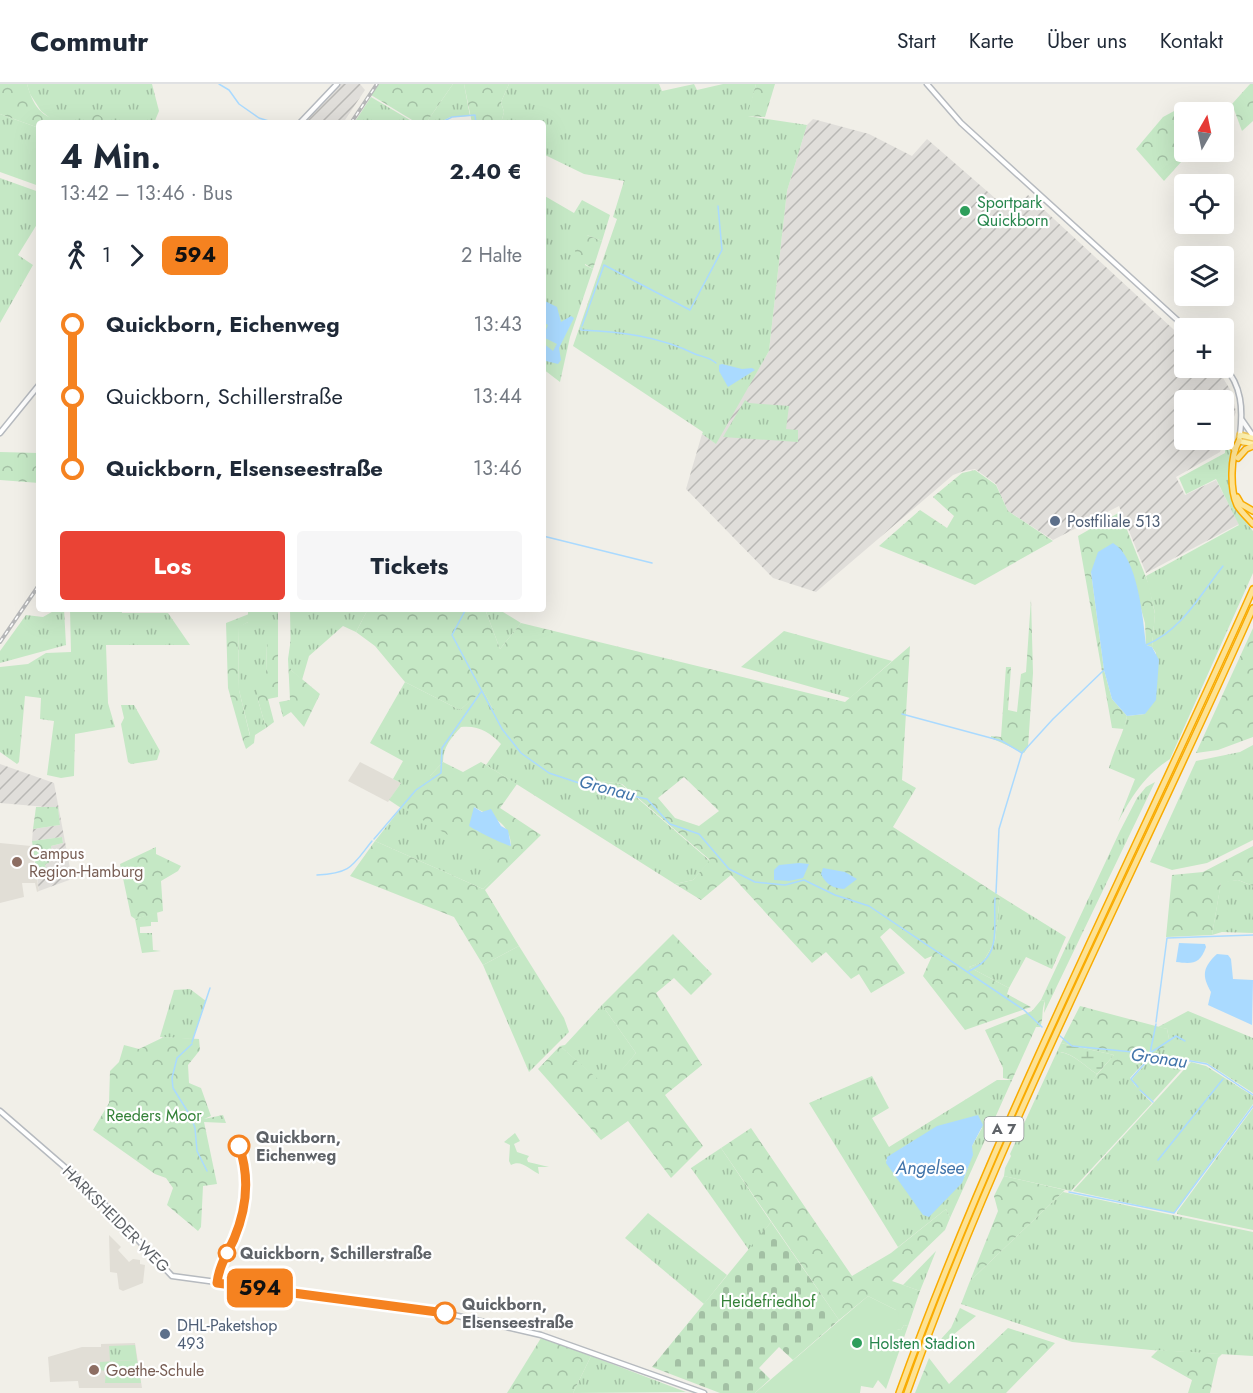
<!DOCTYPE html>
<html lang="de">
<head>
<meta charset="utf-8">
<style>
	body { margin:0; font-family:Jost,sans-serif; background:#f6f6f7; color:#1f2937; height:100vh; display:flex; flex-direction:column; font-size:22px; white-space:nowrap }
	* { box-sizing:border-box; margin:0 }
	p { font-size:20px; color:#747a83 }
	.icon { flex:none; width:33px; height:33px; fill:none; stroke:currentColor; stroke-width:2; stroke-linecap:round; stroke-linejoin:round }
	.map { position:relative; flex:1; overflow:hidden }
	.side { position:absolute; left:36px; top:36px; width:510px; height:492px; display:flex; flex-direction:column; background:#fff; border-radius:6px; box-shadow:0 6px 24px #0002 }
	.side>* { flex:none }
	.badge { padding:0 12px; border-radius:9px; font-size:21px; line-height:39px }
	.needle { width:39px; rotate:9deg }
	.fabs { position:absolute; left:1174px; top:18px; display:grid; gap:12px }
	.fabs a { display:grid; place-items:center; width:60px; height:60px; border-radius:6px; background:#fff; box-shadow:0 6px 24px #0002; font-size:30px }
	.map>.badge { position:absolute; translate:-50% -50%; box-shadow:0 0 0 3px #fff }
	.legs { display:flex; align-items:center; gap:9px; height:66px; padding:0 24px; font-size:20px }
	.legs p { margin-inline-start:auto }
	.head { display:flex; align-items:center; justify-content:space-between; height:102px; padding:0 24px }
	h1 { font-size:33px; font-weight:700; line-height:45px }
	.action { display:flex; gap:12px; margin-top:auto; padding:12px 24px }
	.action a { flex:1; height:69px; border-radius:6px; background:#ea4335; color:#fff; font-size:24px; font-weight:700; line-height:69px; text-align:center }
	.action a+a { background:#f6f6f7; color:#1f2937 }
	ul { padding:0 24px; list-style:none }
	li { display:flex; align-items:center; gap:21px; height:72px; font-size:22px }
	li i { display:grid; place-items:center; width:9px; height:100%; margin:0 8px; background:currentColor }
	li i::after { content:''; width:15px; height:15px; margin:-8px; border:4px solid; border-radius:50%; background:#fff }
	li p { margin-inline-start:auto }
	li:first-child i { background:linear-gradient(#0000 50%,currentColor 0) }
	li:last-child i { background:linear-gradient(currentColor 50%,#0000 0) }
	header { display:flex; align-items:center; gap:36px; box-sizing:border-box; height:84px; padding:0 30px; background:#fff; border-bottom:2px solid #e0e1e3 }
	header strong { font-size:28px }
	nav { display:flex; gap:33px; margin-inline-start:auto; font-size:21px }
	.map>svg:first-child { display:block }
	.industrial { fill:url(#industrial-furrows); fill-rule:evenodd }
	.education { fill:#e1ded6 }
	.grass { fill:url(#grass-tufts); fill-rule:evenodd }
	.forest { fill:url(#forest-crowns); fill-rule:evenodd }
	.wetland { fill:url(#wetland-marsh) }
	.cemetery { fill:url(#cemetery-stones) }
	.garden { fill:#c5e8c5 }
	.water { fill:#aadaff }
	.lines { fill:none; stroke-linecap:round; stroke-linejoin:round }
	.stream { stroke:#aadaff; stroke-width:1.5 }
	.secondary-casing { stroke:#b6babf; stroke-width:7 }
	.primary-casing { stroke:#f2c960; stroke-width:8 }
	.motorway-casing { stroke:#f9ab00; stroke-width:8 }
	.secondary { stroke:#fff; stroke-width:4 }
	.primary { stroke:#fff2af; stroke-width:4.5 }
	.motorway { stroke:#fde293; stroke-width:5 }
	.rail-casing { stroke:#b6b7b8; stroke-width:4 }
	.rail { stroke:#fff; stroke-width:1.5; stroke-dasharray:4.5; stroke-linecap:butt }
	.line-1-casing { stroke:#fff; stroke-width:14 }
	.line-1 { stroke:#f58220; stroke-width:9 }
	.leisure-dot { fill:#2e9e5b; stroke:#fff; stroke-width:2 }
	.service-dot { fill:#5c6f8a; stroke:#fff; stroke-width:2 }
	.education-dot { fill:#8d6e63; stroke:#fff; stroke-width:2 }
	.stop-1-dot { fill:#fff; stroke:#f58220; stroke-width:3 }
	.labels { text-anchor:middle; dominant-baseline:central; stroke-width:4.5; stroke-linejoin:round; paint-order:stroke }
	.shield { fill:#fff; stroke:#8f9295; stroke-width:1.5 }
	.shield-label { font-size:15px; font-weight:bold; fill:#5f6368 }
	.leisure-label { font-size:16px; fill:#27864d; stroke:#fff; text-anchor:start }
	.service-label { font-size:16px; fill:#4e5e75; stroke:#fff; text-anchor:start }
	.education-label { font-size:16px; fill:#785e54; stroke:#fff; text-anchor:start }
	.park-label { font-size:16px; fill:#348238; stroke:#fff }
	.stop-label { font-size:16px; font-weight:bold; fill:#5f6368; stroke:#fff; text-anchor:start }
	.street-label { font-size:16px; fill:#5f6368; stroke:#fff }
	.water-label { font-size:18px; font-style:italic; fill:#4174aa; stroke:#fff }
</style>
</head>
<body>
<header>
<strong>Commutr</strong>
<nav><a>Start</a><a>Karte</a><a>Über uns</a><a>Kontakt</a></nav>
</header>
<div class="map">
<svg width="1253" height="1309" viewBox="0 0 1253 1309">
	<defs>
		<pattern id="industrial-furrows" width="10" height="10" patternUnits="userSpaceOnUse" patternTransform="scale(1.5)"><rect width="10" height="10" fill="#e0deda"/><path d="M-1 1l2-2M0 10L10 0M9 11l2-2" fill="none" stroke="#b9b8b5"/></pattern>
		<pattern id="grass-tufts" width="24" height="20" patternUnits="userSpaceOnUse" patternTransform="scale(1.5)"><rect width="24" height="20" fill="#c5e8c5"/><path d="M3 7l-1-3M5 7V3M7 7l1-3M15 17l-1-3M17 17v-4M19 17l1-3" fill="none" stroke="#a3c0a4"/></pattern>
		<pattern id="forest-crowns" width="20" height="18" patternUnits="userSpaceOnUse" patternTransform="scale(1.5)"><rect width="20" height="18" fill="#c5e8c5"/><path d="M2 6a3 3 0 1 1 6 0M12 15a3 3 0 1 1 6 0" fill="none" stroke="#a3c0a4"/></pattern>
		<pattern id="wetland-marsh" width="20" height="14" patternUnits="userSpaceOnUse" patternTransform="scale(1.5)"><rect width="20" height="14" fill="#c5e8c5"/><path d="M1 5h8M5 5V1M11 12h8M15 12V8" fill="none" stroke="#a3c0a4"/></pattern>
		<pattern id="cemetery-stones" width="16" height="16" patternUnits="userSpaceOnUse" patternTransform="scale(1.5)"><rect width="16" height="16" fill="#c5e8c5"/><path d="M2 7V4a2 2 0 0 1 4 0v3zM10 15v-3a2 2 0 0 1 4 0v3z" fill="#a3c0a4"/></pattern>
	</defs>
	<rect width="100%" height="100%" fill="#f1efe8"/>
	<g class="industrial">
		<path d="M341,0h19l5,6 -22,33h-41z"/>
		<path d="M813,35l56,15 43,22 15,-17 84,73 17,-17 157,145v28h30l5,5 11,18 5,21 -16,40 -44,25 9,18 31,-15 23,44 -93,49 -27,-67 -66,34 -45,-29 -12,-27 -21,-15 -11,2 -11,4 -137,117 -43,-14 -87,-89 16,-55 13,9 54,-92 18,-160 20,-66zM1185,316h39v40h-39z"/>
		<path d="M0,680l54,19 18,96 -33,12 -2,-14 10,-4 -2,-9 6,-18 12,-3 -1,-6 -30,4 1,-12 27,-4 -2,-17 -58,-5z"/>
	</g>
	<g class="education">
		<path d="M360,678l41,21 -13,19 -40,-21z"/>
		<path d="M0,759l31,3 8,45 -2,1 -2,-9h-13l2,14 -24,6z"/>
		<path d="M109,1151l12,12 -3,3 11,12 4,-3 7,1v4l5,1 -2,18 -20,8 -4,-2 -2,-16 -7,-1z"/>
		<path d="M135,1259l7,45h-63l-1,-7 -28,1 -2,-25 34,-10h19v-3z"/>
	</g>
	<g class="grass">
		<path d="M27,0h125l7,27 -5,12 -99,-1 -14,-11 -11,-17z"/>
		<path d="M453,0h11l6,32 -20,1 -11,6h-13z"/>
		<path d="M509,0h150l3,7 32,-7 3,6 26,-6h33l-8,32 59,9 -20,66 -18,160 -53,93 -14,-10 1,-2 -130,-86 44,-127 -4,-2 11,-36 -40,-7 -41,-20v-31h-42l3,-11 -3,-10z"/>
		<path d="M371,13l44,26h-61z"/>
		<path d="M0,30l39,14v58l-39,-14z"/>
		<path d="M0,94l39,14v29l-21,34 15,10 -33,58z"/>
		<path d="M543,111l31,18 8,-13 28,15 -8,26 -15,-6 -2,30 8,4 -23,68 -10,45 -17,-13z"/>
		<path d="M745,316l4,3 40,3 -3,23 12,1v12l-75,-5z"/>
		<path d="M1225,358c15,13 1,39 6,56 4,14 14,22 22,33v42l-83,186c-26,17 -38,37 -52,63l17,-43 -26,-11c5,-19 14,-33 18,-52l18,-2 11,-61 -4,-6 3,-34 -9,-37 93,-51 -23,-46 -30,15 -7,-16 46,-25z"/>
		<path d="M57,525h7l2,36 -66,18v-12l26,-36 17,2z"/>
		<path d="M70,525h51l1,4h46l22,32h-84l2,58 7,24 -40,7 -1,42 -13,2 -14,-3 7,-54 -14,-2 1,-21 -16,-2 -6,66 -2,2 -17,-12v-85l28,-3 18,-11 25,-1z"/>
		<path d="M248,525h30v34h-11l-1,30 -8,27 8,28 -11,7 -1,8 -8,6 -3,-8 7,-6 -11,-45 -1,-63 10,-5z"/>
		<path d="M290,525h78l-12,23 -13,-6 -34,30 -7,24 -11,-10z"/>
		<path d="M485,525h13l23,14 -21,26z"/>
		<path d="M784,547l108,30 -42,37 -109,-31z"/>
		<path d="M405,598l55,28 23,-21 9,18 94,72 35,5 89,77 -17,19 -18,4 -189,-119 15,-21c-11,-12 -23,-19 -40,-17 -10,11 -18,20 -18,35l-13,14 74,92 -21,21 -108,-48 26,-33 -12,-8 12,-17 -8,-4 10,-18 -33,-18z"/>
		<path d="M121,621h13l26,46 -3,9 -26,4 -3,-2 -7,-38 3,-6z"/>
		<path d="M1253,661v95l-46,23 -35,7 -22,-8 46,-101 44,-9z"/>
		<path d="M1155,698l-111,231 1,-12 -4,-1 79,-169 17,-33 9,-11z"/>
		<path d="M1238,796l15,6v47l-31,-1 -10,3 9,-53z"/>
		<path d="M1000,812l66,41 -14,32 -26,-12 -17,31 -40,-21 14,-5 12,-21z"/>
		<path d="M157,828l1,10h-7v4l-11,1v6h12l1,17 8,1 -19,2 -7,-34z"/>
		<path d="M519,862l45,72 5,14 -40,40 -46,-107z"/>
		<path d="M190,905l16,12 -13,38 -33,-2 14,-47z"/>
		<path d="M602,921l34,48 -29,35 -47,-42 5,-1z"/>
		<path d="M1188,927l65,27v55l-46,-30 -54,-9 21,-14 1,-2 -6,1 -2,-10 -9,-2z"/>
		<path d="M1060,968c14,2 26,15 37,22l-4,6 49,-22h6l-18,20 7,10 -5,-9 19,-21 38,3 -36,40 -14,-11 13,13 -81,88 -67,-15 1,-8 6,-12 -1,-2 45,-98z"/>
		<path d="M1191,978l15,4 47,30v8l-79,109 -101,-22z"/>
		<path d="M872,992l17,32 -17,10 17,29 108,-67h15l-62,138 -4,-9 -48,38 -89,-144zM957,1038l25,6 -10,18v9l-7,21 -39,40 -40,-56 16,-12z"/>
		<path d="M1253,1024v122l-76,-16v-2z"/>
		<path d="M721,1064l50,74 -22,28 -58,-82z"/>
		<path d="M1063,1108l190,40v124l-102,-6 -79,-8 -111,-38 9,-23z"/>
		<path d="M648,1129l79,62 -23,29 -79,-66z"/>
		<path d="M936,1167l-16,40 -17,-6z"/>
		<path d="M135,1261l2,15 -27,1 -1,-15z"/>
		<path d="M591,1272l95,36 -113,1z"/>
	</g>
	<g class="forest">
		<path d="M0,0h27c10,37 27,38 60,37l-4,-4 6,-6 10,4 8,6 -68,2v5l-39,-14z"/>
		<path d="M379,0h74l-27,39h-9l-46,-28z"/>
		<path d="M464,0h45l-8,18 3,10 -3,11h-29z"/>
		<path d="M756,0h19l-10,33 -18,-1z"/>
		<path d="M1250,0h3v37l-11,10 -10,-27z"/>
		<path d="M1176,26l9,11v31h5l-26,29 -28,-32 27,-32z"/>
		<path d="M587,151l15,6 -9,28 -16,-10 -3,-13 3,-7z"/>
		<path d="M0,368l39,1v30l-39,-3z"/>
		<path d="M975,386l21,15 12,26 45,30 -78,44 -96,-39 41,-36 27,18 7,-12 -21,-19 29,-24z"/>
		<path d="M1120,428l29,73 6,29 -3,33 -6,-2 -1,-22 -9,-32 -45,-19 13,98 8,29 15,17 -3,13 -12,-1 -34,-192z"/>
		<path d="M1031,515l2,74 -5,74 -4,6 -33,-15v-2l10,1 5,-70h5l-3,43 9,2 4,-38 5,-2z"/>
		<path d="M368,525h117l15,40 21,-26 324,79 65,-56 -8,134 14,8 -23,39 107,69 -5,45 -12,21 -14,5 40,21 -2,6 24,13 -66,23 -42,-54 9,-20 -7,3 -35,-31 -10,9 25,36 -34,20 -12,-19 -8,5 -25,-27 -14,11 -81,-88 -30,25 -26,-16 18,-4 17,-20 -88,-76 -36,-5 -34,-9 -30,-20 -30,-43 -9,-17 -23,20 -55,-28 -30,-36 -19,-14zM684,693l35,34 -20,15 -24,-8 -17,-20z"/>
		<path d="M249,530l-1,8 -10,6 1,62 11,46 -7,5 -15,-53 -2,-65z"/>
		<path d="M1253,544v109l-35,13 -22,3z"/>
		<path d="M291,554v32l29,24 -16,33 -13,-15 -8,5 -4,-15 11,-2 -2,-41z"/>
		<path d="M267,559h11v54l-10,2 6,23 -8,6 -8,-28v-25l8,-2z"/>
		<path d="M443,678l20,10 18,-10 36,22 -17,24 41,27 -56,55 34,56 -36,19 -29,-48 -104,-41 25,-35 108,48 20,-21 -102,-61zM474,723c18,10 36,15 37,39l-35,-16z"/>
		<path d="M36,723h22l2,18 -27,4z"/>
		<path d="M62,753l1,6 -12,3v8l-3,1 1,8 -4,1 2,9 -10,4 -5,-36z"/>
		<path d="M1253,762v40l-15,-6 -17,3 -9,52 -46,2 6,-62 31,-3z"/>
		<path d="M156,763v7l25,12 -3,5 -17,10 2,30 -28,8 -4,-3 -11,-52z"/>
		<path d="M673,850l39,40 -21,21 -17,-17 -18,15 46,72 -37,30 38,51 -32,32 -43,-57 -27,19 -63,-71 22,-23 47,41 29,-34 -34,-48z"/>
		<path d="M1041,916l4,1c-4,10 -1,17 -5,26h-4l-24,53 -9,-2v-10l-18,-38 47,-19z"/>
		<path d="M1080,922l87,23 2,10 7,-1 -1,2 -21,14 37,6 -49,-2 -36,37 -13,-16 21,-24 -53,-12z"/>
		<path d="M164,953l35,2 1,11 -12,15 1,18 12,5 10,28 -7,3 19,-4 3,8 -22,-1 13,62 -14,2 -2,41 -3,4 -31,-26 6,-17 -7,-10 -11,-4 -62,-44 16,-27 1,-32 9,-9 5,-17 15,4z"/>
		<path d="M751,1044l101,148 39,-23 55,-44 4,9 -5,12 -53,51 28,10 -12,35 -4,-1 -3,5 -5,-1v-19l-28,-14 -29,24 -118,-172z"/>
		<path d="M1004,1092l61,14 -95,91 28,-70 -4,-15z"/>
		<path d="M960,1224l16,8 -29,24 -6,-1 10,-11z"/>
		<path d="M1008,1244l47,15 -49,50h-91l14,-35 20,26z"/>
		<path d="M541,1254l50,18 -18,37h-66z"/>
		<path d="M1158,1266l64,4 -4,4 -8,35h-22l4,-13 -41,-23z"/>
	</g>
	<path class="wetland" d="M1061,959l53,12 -17,19c-11,-7 -23,-20 -36,-22l-6,4z"/>
	<path class="cemetery" d="M771,1138l68,98 -46,40 -14,-13 -20,21 11,11 -15,14h-35l-68,-26z"/>
	<g class="garden">
		<path d="M515,1049l5,8 -6,3 3,8 12,4 -2,3 1,3 21,5h-11l1,7c-10,-5 -18,-15 -28,-9l-2,-4 1,-16 -6,-3z"/>
		<path d="M868,1212l28,14 3,4 -2,15 4,1 3,-5 4,1 -22,63 -8,-9 -5,8 -12,-2 -1,7h-105z"/>
		<path d="M137,1276l4,23h-36l1,-12 -6,-1v-8z"/>
	</g>
	<g class="water">
		<path d="M543,216l14,7 4,15 10,-6 3,2 -15,30 2,12 -3,4 -12,-3 -3,-18 10,8 4,-7 -14,-7 5,-12 -5,-3z"/>
		<path d="M722,280l20,5 10,-1 3,2 -27,17 -9,-16v-6z"/>
		<path d="M1113,459c25,14 30,76 33,102l6,2 7,13 -3,40 -11,14 -18,2 -15,-17 -8,-29 -13,-98 7,-20z"/>
		<path d="M474,723l8,5 9,-3 10,17 7,4 3,16c-9,-2 -34,-15 -42,-20z"/>
		<path d="M799,779l10,1 -6,14 -14,3 -15,-1v-10l5,-5z"/>
		<path d="M823,784l22,4 12,7 -13,10c-11,-1 -18,-4 -23,-15z"/>
		<path d="M1179,859l26,1 1,3c-6,17 -13,17 -30,15z"/>
		<path d="M1217,870l11,1 3,4 2,20 20,1 -1,45 -44,-20 3,-13c-9,-16 -9,-24 6,-38z"/>
		<path d="M978,1031l5,10 -11,21 1,9 -11,28 -33,34 -6,-2 -37,-52 1,-6 50,-31z"/>
	</g>
	<g class="lines">
		<g class="stream">
			<path d="M219,0l10,6 10,14 20,14 16,5"/>
			<path d="M440,39l12,-6 23,-2 1,8"/>
			<path d="M582,242l22,-61 86,45 32,-60 -4,-44"/>
			<path d="M581,244v2c41,2 77,6 114,24 8,3 14,3 21,9"/>
			<path d="M543,452l109,27"/>
			<path d="M466,525l-14,26 50,94 19,24 28,20 42,14 56,12 23,25 29,10 30,35 26,13 30,3 19,-5 31,15 34,11 155,104 18,17"/>
			<path d="M1146,561c36,-15 54,-50 77,-79"/>
			<path d="M902,630l100,27 20,12"/>
			<path d="M374,755l42,-49 25,-17 1,-25 39,-56"/>
			<path d="M317,791c35,-2 35,-9 55,-34"/>
			<path d="M996,809l3,-64 23,-76 31,-34 51,-49"/>
			<path d="M969,887c34,-15 24,-42 26,-73"/>
			<path d="M1156,938l11,-84 86,-3"/>
			<path d="M1060,952l12,10 81,8 54,10 46,31"/>
			<path d="M192,958l18,-54"/>
			<path d="M192,960l-15,14 -5,20 1,10 18,29 4,11 2,23 10,20"/>
			<path d="M1150,969l26,-17 9,5"/>
			<path d="M1150,969l6,-29"/>
			<path d="M1138,1003l-7,-8 22,-25"/>
			<path d="M1140,1006l13,12"/>
			<path d="M1158,1076l65,-81"/>
			<path d="M1069,1108l105,21 79,-107"/>
		</g>
		<g class="secondary-casing">
			<g id="secondary">
				<path d="M927,0l34,39 225,205"/>
				<path d="M300,39l37,-39"/>
				<path d="M1224,282c18,20 19,43 16,69"/>
				<path d="M1242,336l11,16"/>
				<path d="M0,349l39,-48"/>
				<path d="M0,1027l90,78 82,87 273,37 96,22 163,58"/>
			</g>
		</g>
		<g class="primary-casing">
			<path id="primary" d="M1253,354l-13,-3 -1,6 14,3"/>
		</g>
		<g class="motorway-casing">
			<g id="motorway">
				<path d="M1225,354l10,12"/>
				<path d="M1239,357c-9,15 -9,49 -2,64 4,7 11,13 16,19"/>
				<path d="M1238,374l8,-9 7,-3"/>
				<path d="M1237,413l4,7 12,7"/>
				<path d="M899,1309c100,-276 235,-536 354,-804"/>
				<path d="M907,1309c96,-270 230,-523 346,-785"/>
			</g>
		</g>
		<use href="#secondary" class="secondary"/>
		<use href="#primary" class="primary"/>
		<use href="#motorway" class="motorway"/>
		<g class="rail-casing">
			<g id="rail">
				<path d="M351,39l26,-39"/>
				<path d="M0,558l39,-57"/>
			</g>
		</g>
		<use href="#rail" class="rail"/>
	</g>
	<g class="lines">
		<g class="line-1-casing">
			<path id="line-1" d="M239,1062c11,31 8,62 -5,93 -7,15 -15,27 -17,44l228,30"/>
		</g>
		<use href="#line-1" class="line-1"/>
	</g>
	<g class="leisure-dot">
		<circle cx="965" cy="127" r="6"/>
		<circle cx="857" cy="1259" r="6"/>
	</g>
	<g class="service-dot">
		<circle cx="1055" cy="437" r="6"/>
		<circle cx="165" cy="1250" r="6"/>
	</g>
	<g class="education-dot">
		<circle cx="17" cy="778" r="6"/>
		<circle cx="94" cy="1286" r="6"/>
	</g>
	<g class="stop-1-dot">
		<circle cx="239" cy="1062" r="10"/>
		<circle cx="227" cy="1169" r="8"/>
		<circle cx="445" cy="1229" r="10"/>
	</g>
	<g class="labels">
		<rect class="shield" x="984.5" y="1033" width="39" height="24" rx="4.5"/>
		<g class="shield-label">
			<text x="1004" y="1045">A 7</text>
		</g>
		<g class="leisure-label">
			<text x="977" y="118">Sportpark<tspan x="977" dy="18">Quickborn</tspan></text>
			<text x="869" y="1259">Holsten Stadion</text>
		</g>
		<g class="service-label">
			<text x="1067" y="437">Postfiliale 513</text>
			<text x="177" y="1241">DHL-Paketshop<tspan x="177" dy="18">493</tspan></text>
		</g>
		<g class="education-label">
			<text x="29" y="769">Campus<tspan x="29" dy="18">Region-Hamburg</tspan></text>
			<text x="106" y="1286">Goethe-Schule</text>
		</g>
		<g class="park-label">
			<text x="154" y="1031">Reeders Moor</text>
			<text x="768" y="1217">Heidefriedhof</text>
		</g>
		<g class="stop-label">
			<text x="256" y="1053">Quickborn,<tspan x="256" dy="18">Eichenweg</tspan></text>
			<text x="240" y="1169">Quickborn, Schillerstraße</text>
			<text x="462" y="1220">Quickborn,<tspan x="462" dy="18">Elsenseestraße</tspan></text>
		</g>
		<g class="street-label">
			<text transform="translate(116 1135) rotate(45)">HARKSHEIDER WEG</text>
		</g>
		<g class="water-label">
			<text transform="translate(607 704) rotate(15)">Gronau</text>
			<text transform="translate(1159 974) rotate(8)">Gronau</text>
			<text x="930" y="1084">Angelsee</text>
		</g>
	</g>
</svg>
<div class="fabs">
<a><svg class="needle" viewBox="-14 -14 28 28"><path d="M0-13l5 13h-10z" fill="#e53935"/><path d="M0 13l5-13h-10z" fill="#747a83"/></svg></a>
<a><svg class="icon" aria-label="locate" viewBox="0 0 24 24"><circle cx="12" cy="12" r="6"/><path d="M12 2v4M12 18v4M2 12h4M18 12h4"/></svg></a>
<a><svg class="icon" aria-label="layers" viewBox="0 0 24 24"><path d="M12 4l9 5-9 5-9-5zM3 14l9 5 9-5"/></svg></a>
<a>+</a>
<a>−</a>
</div>
<b class="badge" style="left:260px;top:1204px;background:#f58220;color:#111">594</b>
<section class="side">
<div class="head"><div><h1>4 Min.</h1><p>13:42 – 13:46 · Bus</p></div><b>2.40 €</b></div>
<div class="legs"><svg class="icon" aria-label="walk" viewBox="0 0 24 24"><circle cx="13" cy="4" r="2"/><path d="M13 8l-2 6 4 7M11 14l-3 7M7 12l3-4h3l4 4"/></svg>1<svg class="icon" aria-label="forward" viewBox="0 0 24 24"><path d="M9 5l7 7-7 7"/></svg><b class="badge" style="background:#f58220;color:#111">594</b><p>2 Halte</p></div>
<ul>
<li><i style="color:#f58220"></i><b>Quickborn, Eichenweg</b><p>13:43</p></li>
<li><i style="color:#f58220"></i><span>Quickborn, Schillerstraße</span><p>13:44</p></li>
<li><i style="color:#f58220"></i><b>Quickborn, Elsenseestraße</b><p>13:46</p></li>
</ul>
<div class="action"><a>Los</a><a>Tickets</a></div>
</section>
</div>
</body>
</html>
